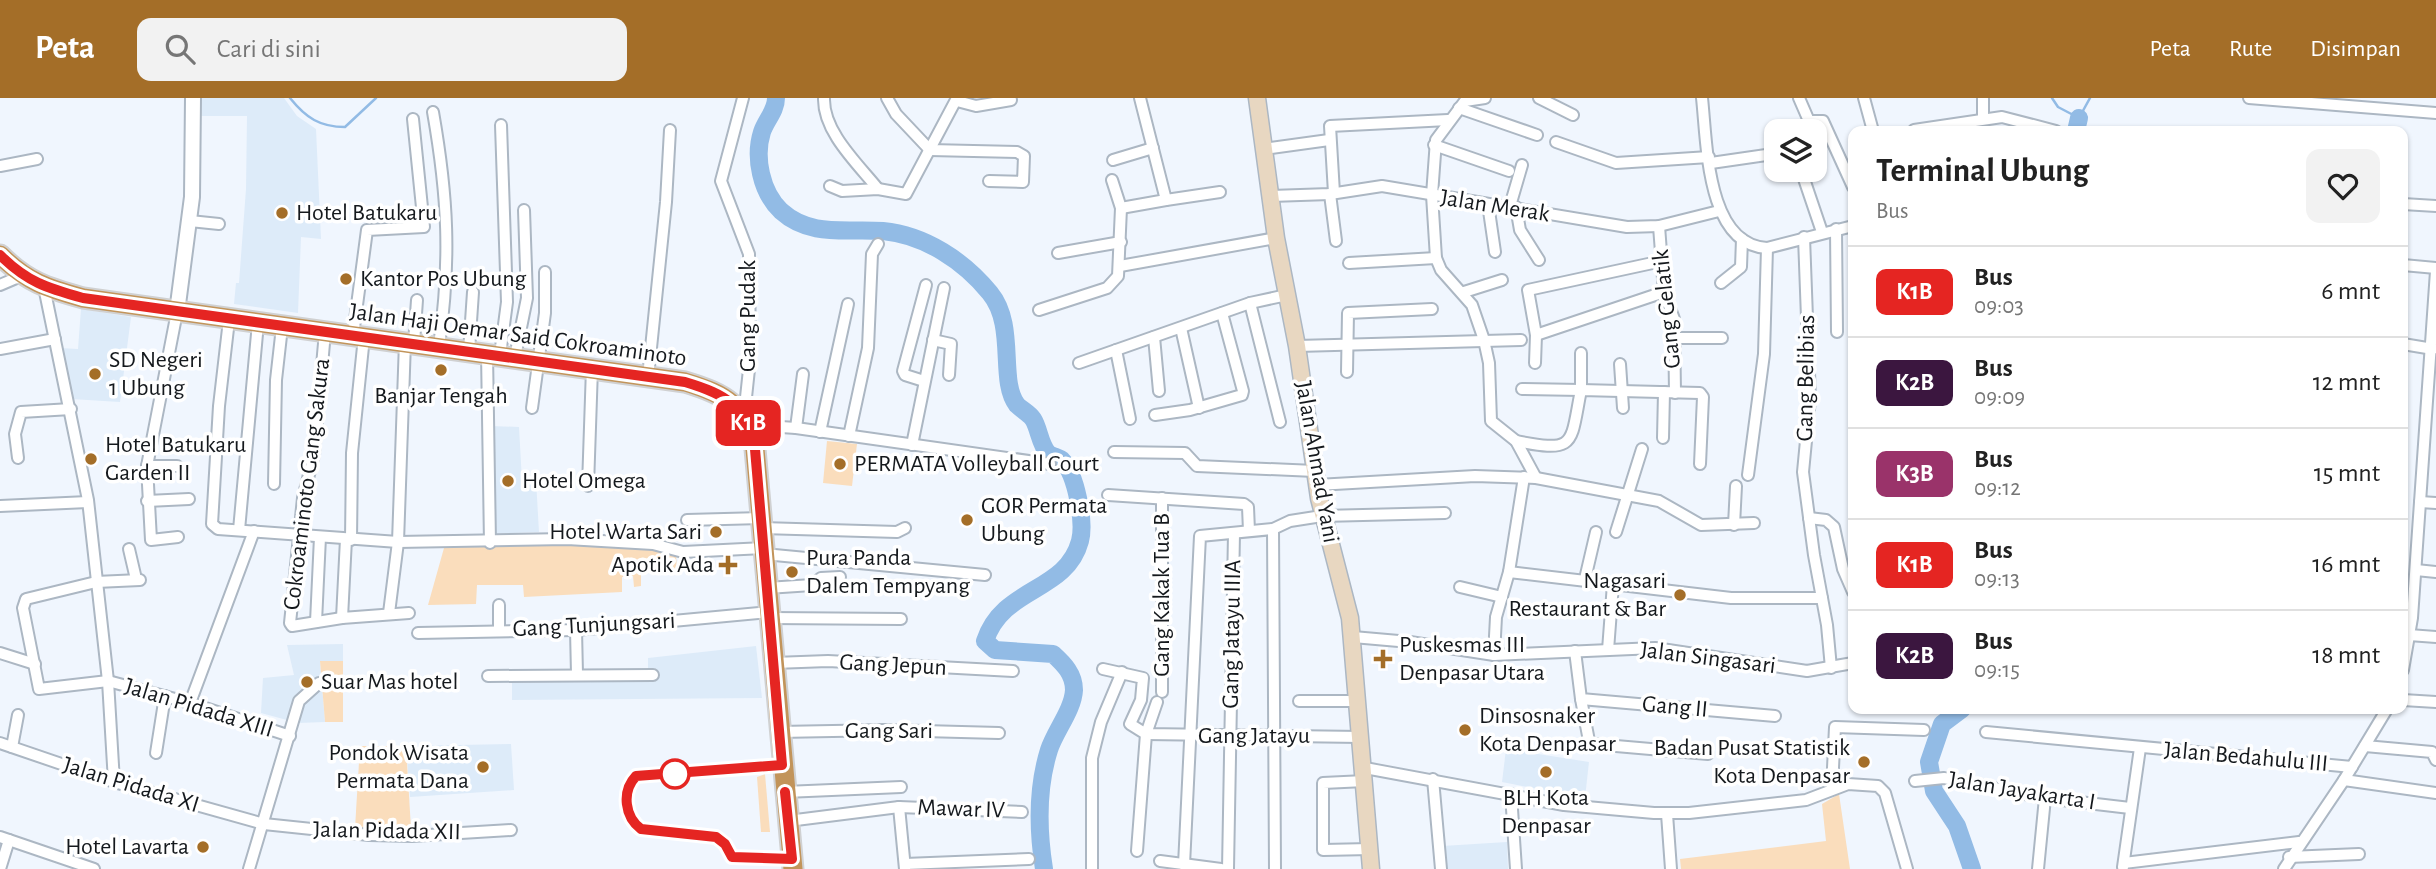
<!DOCTYPE html>
<html lang="id">
<head>
<meta charset="utf-8">
<style>
	body { margin:0; font-family:"Alegreya Sans",sans-serif; background:#f2f2f2; color:#222; height:100vh; display:flex; flex-direction:column; font-size:26px; white-space:nowrap }
	* { box-sizing:border-box; margin:0 }
	p { font-size:23px; color:#767676 }
	.icon { flex:none; width:38px; height:38px; fill:none; stroke:currentColor; stroke-width:2; stroke-linecap:round; stroke-linejoin:round }
	.map { position:relative; flex:1; overflow:hidden }
	.details { position:absolute; left:1848px; top:28px; width:560px; height:588px; display:flex; flex-direction:column; background:#fff; border-radius:14px; box-shadow:0 2px 5px #0004 }
	.details>* { flex:none }
	.badge { padding:0 14px; border-radius:10px; font-size:24px; line-height:46px }
	.tools { position:absolute; left:1764px; top:21px; display:grid; gap:14px }
	.tools a { display:grid; place-items:center; width:63px; height:63px; border-radius:14px; background:#fff; box-shadow:0 2px 5px #0004; font-size:35px }
	.map>.badge { position:absolute; translate:-50% -50%; box-shadow:0 0 0 4px #fff }
	.round { display:grid; place-items:center; flex:none; width:74px; height:74px; border-radius:14px; background:#f2f2f2 }
	.overview { display:flex; align-items:center; justify-content:space-between; height:119px; padding:0 28px }
	h1 { font-size:33px; font-weight:600; line-height:52px }
	ul { padding:0; list-style:none }
	li { display:flex; align-items:center; gap:21px; height:91px; padding:0 28px; border-top:2px solid #e0e0e0 }
	li div { flex:1 }
	li b { display:block; font-size:26px }
	li em { font-style:normal }
	li .badge { min-width:77px; font-weight:700; text-align:center }
	header { display:flex; align-items:center; gap:42px; box-sizing:border-box; height:98px; padding:0 35px; background:#a46e28; color:#fff }
	header strong { font-size:33px }
	nav { display:flex; gap:38px; margin-inline-start:auto; font-size:24px }
	.search { width:490px; height:63px; background:#f2f2f2; display:flex; align-items:center; gap:18px; box-sizing:border-box; padding:0 24px; border-radius:14px; color:#767676; font-size:26px }
	.map>svg:first-child { display:block }
	.built { fill:#ddebf9 }
	.green { fill:#faddbc }
	.lines { fill:none; stroke-linecap:round; stroke-linejoin:round }
	.stream { stroke:#92bbe5; stroke-width:2.5 }
	.river { stroke:#92bbe5; stroke-width:18 }
	.minor-casing { stroke:#acb7c3; stroke-width:14 }
	.tertiary-casing { stroke:#acb7c3; stroke-width:18 }
	.secondary-casing { stroke:#acb7c3; stroke-width:19 }
	.trunk-casing { stroke:#d0d1d2; stroke-width:23 }
	.minor { stroke:#fff; stroke-width:10 }
	.tertiary { stroke:#fff; stroke-width:14 }
	.secondary { stroke:#e8d7c1; stroke-width:16 }
	.trunk { stroke:#c2945a; stroke-width:19 }
	.line-casing { stroke:#fff; stroke-width:16 }
	.line { stroke:#e52522; stroke-width:10 }
	.poi-dot { fill:#a46e28; stroke:#fff; stroke-width:2.5 }
	.stop-dot { fill:#fff; stroke:#e52522; stroke-width:3.5 }
	.labels { text-anchor:middle; dominant-baseline:central; stroke-width:7; stroke-linejoin:round; paint-order:stroke }
	.street-label { font-size:24px; fill:#15191d; stroke:#fff }
	.poi-label { font-size:24px; fill:#15191d; stroke:#fff; text-anchor:start }
</style>
</head>
<body>
<header>
<strong>Peta</strong>
<div class="search"><svg class="icon" aria-label="search" viewBox="0 0 24 24"><circle cx="10" cy="10" r="6"/><path d="M15 15l6 6"/></svg>Cari di sini</div>
<nav><a>Peta</a><a>Rute</a><a>Disimpan</a></nav>
</header>
<div class="map">
<svg width="2436" height="771" viewBox="0 0 2436 771">
	<rect width="100%" height="100%" fill="#f0f6fe"/>
	<g class="built">
		<path d="M198,0h86l13,18 19,13 5,110 -20,-2 -3,76 -64,-9 2,-21h3l7,-94 1,-73h-49z"/>
		<path d="M81,211l50,8 -11,85 -49,-3 -11,-51 18,1z"/>
		<path d="M491,328l28,1 3,54 14,-1 3,52 -48,2z"/>
		<path d="M343,546v17l-23,1 5,60 -27,1 -37,-10 2,-35 31,-3 -7,-30z"/>
		<path d="M756,548l6,52 -250,2v-23l136,-2v-17z"/>
		<path d="M511,646l3,46 -104,7 -4,-51z"/>
		<path d="M1506,651l83,13 -4,36 -83,-16z"/>
		<path d="M1507,744l1,27h-64l-2,-23z"/>
	</g>
	<g class="green">
		<path d="M827,343l30,3 -5,42 -29,-3z"/>
		<path d="M622,445l54,11 1,16h-36v16l-7,1 -1,-11 -11,1v15l-98,5 -1,-12h-46l-1,19 -48,1 16,-57 5,-2z"/>
		<path d="M320,563h23v61h-18z"/>
		<path d="M360,648h46l5,82h-56z"/>
		<path d="M765,676l5,58h-9l-4,-55z"/>
		<path d="M1839,696l11,75h-169l-1,-10 146,-18 -4,-37z"/>
	</g>
	<g class="lines">
		<g class="stream">
			<path d="M290,0c16,20 30,29 55,29l31,-29"/>
			<path d="M2052,0l6,9 21,11 11,-20"/>
		</g>
		<g class="river">
			<path d="M776,0c0,13 -10,22 -14,34 -8,25 -1,60 19,79 30,27 66,17 102,20 42,4 81,30 107,62 27,33 8,87 27,112 5,5 12,8 16,14 6,9 7,26 15,34 3,3 10,4 14,7 14,14 23,62 18,81 -14,52 -77,45 -95,100l10,9 58,4c11,10 21,20 21,36 -1,20 -19,41 -25,60 -12,38 -11,81 -5,119"/>
			<path d="M2076,33l3,-13"/>
			<path d="M1962,611l-20,15 -13,38 5,29 23,35 15,43"/>
		</g>
		<g class="minor-casing">
			<g id="minor">
				<path d="M743,0l-22,83 28,73 1,106 -6,56"/>
				<path d="M824,0c-1,34 34,66 54,91"/>
				<path d="M887,0l9,16 34,36 87,2 7,4 -1,26 -34,-1"/>
				<path d="M1485,0l-20,3 -29,39 -4,55 4,63 5,12 31,35 12,35 5,23 2,58 25,20 20,37"/>
				<path d="M1539,0l34,17"/>
				<path d="M1702,0c5,44 4,147 65,150l86,-22"/>
				<path d="M1799,0l10,23h14l30,66"/>
				<path d="M1864,0l9,33"/>
				<path d="M1983,0v21"/>
				<path d="M2249,0l187,15"/>
				<path d="M957,3l19,5 35,-6"/>
				<path d="M1459,10l78,27"/>
				<path d="M433,14c15,85 18,148 6,234"/>
				<path d="M1914,32l88,-13 54,14"/>
				<path d="M1556,44l60,21 93,-6"/>
				<path d="M1434,47l75,26"/>
				<path d="M1264,51l65,-9"/>
				<path d="M1113,62l40,-12"/>
				<path d="M1711,65l62,-9"/>
				<path d="M0,68l37,-7"/>
				<path d="M1801,72l21,62"/>
				<path d="M830,88l12,5 36,-2 28,5 51,-96"/>
				<path d="M1334,95l-4,-67 118,-6"/>
				<path d="M1330,96l6,47"/>
				<path d="M1271,98l59,-2 52,-8 245,41 32,-1 60,-15"/>
				<path d="M1166,102l54,-8"/>
				<path d="M1488,106l7,48"/>
				<path d="M2403,106l33,2"/>
				<path d="M1510,108l12,-41"/>
				<path d="M1516,109l4,23 19,30"/>
				<path d="M1121,110l45,-8 -26,-102"/>
				<path d="M190,123l29,3"/>
				<path d="M1659,128l5,66 10,27 1,74"/>
				<path d="M1836,131l1,103"/>
				<path d="M1804,139l6,162 -7,73 11,83 13,70 4,43"/>
				<path d="M1058,155l63,-11"/>
				<path d="M1349,165l87,-5"/>
				<path d="M2403,167l33,3"/>
				<path d="M1120,168l156,-28"/>
				<path d="M1721,185l20,-16 1,-28"/>
				<path d="M0,187l21,-9"/>
				<path d="M44,189l44,213 20,181 6,101"/>
				<path d="M1464,194l38,-12"/>
				<path d="M1250,205l30,119"/>
				<path d="M1039,212l68,-22 11,-12 3,-68 -9,-28"/>
				<path d="M177,214l-30,154 4,74 27,-3"/>
				<path d="M229,222l-10,86 -7,118 6,5 180,13 169,-3 86,5 30,8 81,-4"/>
				<path d="M1181,230l18,80"/>
				<path d="M325,234l-11,123 -11,43 -13,125 2,3 50,-8"/>
				<path d="M353,237l14,-105 57,-3 -11,-108"/>
				<path d="M1536,237l128,-43"/>
				<path d="M1154,239l5,54"/>
				<path d="M1674,240h48"/>
				<path d="M933,242l18,4 -2,31"/>
				<path d="M414,245l3,-43"/>
				<path d="M2403,246l30,5"/>
				<path d="M1297,248l224,-6"/>
				<path d="M0,251l55,-10"/>
				<path d="M1116,252l14,69"/>
				<path d="M469,253l4,-59"/>
				<path d="M487,255l3,190"/>
				<path d="M500,257l7,-53 -6,-177"/>
				<path d="M515,259l12,-59 -3,-88"/>
				<path d="M1079,265l171,-60 37,-8"/>
				<path d="M1535,265l1,-28 -8,-45 134,-29"/>
				<path d="M1620,266l3,44"/>
				<path d="M1347,274l1,-59 84,-4"/>
				<path d="M648,279l18,-175 4,-72"/>
				<path d="M924,283l-19,-6 -2,-4 23,-86"/>
				<path d="M1522,291l59,1v-37"/>
				<path d="M532,310l13,-95v-41"/>
				<path d="M1155,317l35,-5 52,-15 1,-4 -21,-78"/>
				<path d="M749,327l47,3 254,36"/>
				<path d="M796,330l7,-54"/>
				<path d="M820,334l28,-128"/>
				<path d="M849,338l19,-88 4,-94 6,-10"/>
				<path d="M1663,340l1,-46"/>
				<path d="M1516,343c61,12 54,4 65,-51l119,3 3,4 -3,67"/>
				<path d="M912,347l32,-157"/>
				<path d="M1114,354l71,1 12,13 118,5"/>
				<path d="M18,360l-3,-24 6,-22 50,-3"/>
				<path d="M147,368h30"/>
				<path d="M1748,377l16,-121 3,-106"/>
				<path d="M274,386l2,-104 6,-53"/>
				<path d="M1317,387l158,-9 61,2 123,23 42,24 53,-2"/>
				<path d="M588,388l4,-118"/>
				<path d="M1108,397l136,9 4,3 1,24"/>
				<path d="M147,403l42,-2"/>
				<path d="M2420,404l16,1"/>
				<path d="M0,408l88,-4"/>
				<path d="M1809,420l17,2 8,7 9,42 10,23"/>
				<path d="M687,422l75,-2"/>
				<path d="M1734,427l2,-39"/>
				<path d="M762,430l135,4 8,-4"/>
				<path d="M1273,431l2,340"/>
				<path d="M239,432l19,-207"/>
				<path d="M1616,434l26,-83"/>
				<path d="M346,441l-4,79 67,-5"/>
				<path d="M351,442l1,-87 12,-116"/>
				<path d="M129,451l7,30"/>
				<path d="M764,456l221,21"/>
				<path d="M2416,472l20,2"/>
				<path d="M1509,474l222,26h91"/>
				<path d="M1585,481l11,-47"/>
				<path d="M140,482l-44,2 -70,17 -3,9 16,81 69,-8 82,22 100,33"/>
				<path d="M1460,489l42,10"/>
				<path d="M767,490l45,-3 9,-7 19,-1"/>
				<path d="M499,507v26"/>
				<path d="M389,515l9,-71 7,-200"/>
				<path d="M770,520l131,1"/>
				<path d="M316,524l4,-85"/>
				<path d="M576,532l1,44"/>
				<path d="M418,535l158,-3 193,-18"/>
				<path d="M2409,537l27,2"/>
				<path d="M1353,539l57,5 84,13 161,-7 152,23 46,-8"/>
				<path d="M1608,552l5,-66"/>
				<path d="M1575,553l6,48 194,17"/>
				<path d="M0,555l35,11"/>
				<path d="M1494,557l2,-38 13,-45 15,-95"/>
				<path d="M774,565l54,-2 185,10"/>
				<path d="M1103,571l40,9 -2,22 -11,24 16,10 -9,117"/>
				<path d="M2403,572l9,-52 24,-347"/>
				<path d="M488,578l165,-1"/>
				<path d="M1162,594v-194"/>
				<path d="M1581,601l8,42 4,3 115,10"/>
				<path d="M2403,602l33,2"/>
				<path d="M1299,603h59"/>
				<path d="M1157,604l-11,32 215,3"/>
				<path d="M190,605l64,-172"/>
				<path d="M779,634l107,-2 113,3"/>
				<path d="M1986,634l366,35"/>
				<path d="M0,645l114,39 150,42 105,11 43,1 99,-6"/>
				<path d="M2365,648l67,6 4,8"/>
				<path d="M12,649l6,-32"/>
				<path d="M156,655l9,-57"/>
				<path d="M1365,670l199,37 90,8h35l117,-13 42,-16 30,2 7,7 22,76"/>
				<path d="M1433,681l8,90"/>
				<path d="M2344,682l92,13"/>
				<path d="M1365,683l-42,2v67l47,-1"/>
				<path d="M1915,683l29,-3 101,20 85,10"/>
				<path d="M1832,690l3,-61 89,3"/>
				<path d="M785,694l116,-5"/>
				<path d="M1511,696l5,75"/>
				<path d="M899,709l6,62"/>
				<path d="M1667,716l4,55"/>
				<path d="M788,723l111,-14 123,5"/>
				<path d="M0,739l94,32"/>
				<path d="M2289,759l70,-3"/>
				<path d="M1160,763l61,8"/>
				<path d="M2124,765l175,-21"/>
				<path d="M905,766l124,-5"/>
				<path d="M1184,767l16,-329 73,-7 17,-8 32,-5 123,-3"/>
				<path d="M2123,769l17,-119"/>
				<path d="M0,771l9,-29"/>
				<path d="M249,771l50,-168 20,-18"/>
				<path d="M1092,771v-111l9,-36 21,-50"/>
				<path d="M1228,771l6,-336"/>
				<path d="M2038,771l7,-71"/>
				<path d="M2284,771l60,-89 43,-71"/>
			</g>
		</g>
		<g class="tertiary-casing">
			<path id="tertiary" d="M177,214l15,-115 1,-99"/>
		</g>
		<g class="secondary-casing">
			<path id="secondary" d="M1257,0l19,140 21,108 22,152 31,120 21,251"/>
		</g>
		<g class="trunk-casing">
			<path id="trunk" d="M0,157c27,27 47,33 83,43l602,84c43,13 59,23 70,67l38,420"/>
		</g>
		<use href="#minor" class="minor"/>
		<use href="#tertiary" class="tertiary"/>
		<use href="#secondary" class="secondary"/>
		<use href="#trunk" class="trunk"/>
	</g>
	<g class="lines">
		<g class="line-casing">
			<path id="line" d="M0,157c27,27 47,33 83,43l602,84c43,13 59,23 70,67l27,316 -146,11c-15,16 -11,41 5,53l75,8 9,7 7,13 60,2 -7,-67"/>
		</g>
		<use href="#line" class="line"/>
	</g>
	<g class="poi-dot">
		<circle cx="282" cy="115" r="7"/>
		<circle cx="346" cy="181" r="7"/>
		<circle cx="441" cy="272" r="7"/>
		<circle cx="95" cy="276" r="7"/>
		<circle cx="91" cy="361" r="7"/>
		<circle cx="840" cy="366" r="7"/>
		<circle cx="508" cy="383" r="7"/>
		<circle cx="967" cy="422" r="7"/>
		<circle cx="716" cy="434" r="7"/>
		<path d="M724.5 456.5h7v7h7v7h-7v7h-7v-7h-7v-7h7z"/>
		<circle cx="792" cy="474" r="7"/>
		<circle cx="1680" cy="497" r="7"/>
		<path d="M1379.5 550.5h7v7h7v7h-7v7h-7v-7h-7v-7h7z"/>
		<circle cx="307" cy="584" r="7"/>
		<circle cx="1465" cy="632" r="7"/>
		<circle cx="1864" cy="664" r="7"/>
		<circle cx="483" cy="669" r="7"/>
		<circle cx="1546" cy="674" r="7"/>
		<circle cx="203" cy="749" r="7"/>
	</g>
	<circle class="stop-dot" cx="675" cy="676" r="14"/>
	<g class="labels">
		<g class="street-label">
			<text transform="translate(1495 108) rotate(9)">Jalan Merak</text>
			<text transform="translate(1667 211) rotate(-96)">Gang Gelatik</text>
			<text transform="translate(748 218) rotate(-90)">Gang Pudak</text>
			<text transform="translate(518 237) rotate(8)">Jalan Haji Oemar Said Cokroaminoto</text>
			<text transform="translate(1806 280) rotate(-89)">Gang Belibias</text>
			<text transform="translate(1317 364) rotate(80)">Jalan Ahmad Yani</text>
			<text transform="translate(307 386) rotate(-83)">Cokroaminoto Gang Sakura</text>
			<text transform="translate(1162 497) rotate(-90)">Gang Kakak Tua B</text>
			<text transform="translate(594 527) rotate(-3)">Gang Tunjungsari</text>
			<text transform="translate(1232 536) rotate(-89)">Gang Jatayu IIIA</text>
			<text transform="translate(1708 560) rotate(7)">Jalan Singasari</text>
			<text transform="translate(893 567) rotate(3)">Gang Jepun</text>
			<text transform="translate(1675 609) rotate(5)">Gang II</text>
			<text transform="translate(199 610) rotate(17)">Jalan Pidada XIII</text>
			<text x="889" y="633">Gang Sari</text>
			<text x="1254" y="638">Gang Jatayu</text>
			<text transform="translate(2246 659) rotate(5)">Jalan Bedahulu III</text>
			<text transform="translate(131 687) rotate(17)">Jalan Pidada XI</text>
			<text transform="translate(2022 693) rotate(9)">Jalan Jayakarta I</text>
			<text transform="translate(961 711) rotate(2)">Mawar IV</text>
			<text transform="translate(387 733) rotate(1)">Jalan Pidada XII</text>
		</g>
		<g class="poi-label">
			<text x="296" y="115">Hotel Batukaru</text>
			<text x="360" y="181">Kantor Pos Ubung</text>
			<text x="109" y="262">SD Negeri<tspan x="109" dy="28">1 Ubung</tspan></text>
			<text x="441" y="298" text-anchor="middle">Banjar Tengah</text>
			<text x="105" y="347">Hotel Batukaru<tspan x="105" dy="28">Garden II</tspan></text>
			<text x="854" y="366">PERMATA Volleyball Court</text>
			<text x="522" y="383">Hotel Omega</text>
			<text x="981" y="408">GOR Permata<tspan x="981" dy="28">Ubung</tspan></text>
			<text x="702" y="434" text-anchor="end">Hotel Warta Sari</text>
			<text x="806" y="460">Pura Panda<tspan x="806" dy="28">Dalem Tempyang</tspan></text>
			<text x="714" y="467" text-anchor="end">Apotik Ada</text>
			<text x="1666" y="483" text-anchor="end">Nagasari<tspan x="1666" dy="28">Restaurant &amp; Bar</tspan></text>
			<text x="1399" y="547">Puskesmas III<tspan x="1399" dy="28">Denpasar Utara</tspan></text>
			<text x="321" y="584">Suar Mas hotel</text>
			<text x="1479" y="618">Dinsosnaker<tspan x="1479" dy="28">Kota Denpasar</tspan></text>
			<text x="1850" y="650" text-anchor="end">Badan Pusat Statistik<tspan x="1850" dy="28">Kota Denpasar</tspan></text>
			<text x="469" y="655" text-anchor="end">Pondok Wisata<tspan x="469" dy="28">Permata Dana</tspan></text>
			<text x="1546" y="700" text-anchor="middle">BLH Kota<tspan x="1546" dy="28">Denpasar</tspan></text>
			<text x="189" y="749" text-anchor="end">Hotel Lavarta</text>
		</g>
	</g>
</svg>
<div class="tools">
<a><svg class="icon" aria-label="layers" viewBox="0 0 24 24"><path d="M12 4l9 5-9 5-9-5zM3 14l9 5 9-5"/></svg></a>
</div>
<b class="badge" style="left:748px;top:325px;background:#e52522;color:#fff">K1B</b>
<section class="details">
<div class="overview"><div><h1>Terminal Ubung</h1><p>Bus</p></div><a class="round"><svg class="icon" aria-label="heart" viewBox="0 0 24 24"><path d="M12 20l-8-8c-3-5 5-10 8-4 3-6 11-1 8 4z"/></svg></a></div>
<ul>
<li><span class="badge" style="background:#e52522;color:#fff">K1B</span><div><b>Bus</b><p>09:03</p></div><em>6 mnt</em></li>
<li><span class="badge" style="background:#3b163f;color:#fff">K2B</span><div><b>Bus</b><p>09:09</p></div><em>12 mnt</em></li>
<li><span class="badge" style="background:#9a336a;color:#fff">K3B</span><div><b>Bus</b><p>09:12</p></div><em>15 mnt</em></li>
<li><span class="badge" style="background:#e52522;color:#fff">K1B</span><div><b>Bus</b><p>09:13</p></div><em>16 mnt</em></li>
<li><span class="badge" style="background:#3b163f;color:#fff">K2B</span><div><b>Bus</b><p>09:15</p></div><em>18 mnt</em></li>
</ul>
</section>
</div>
</body>
</html>
